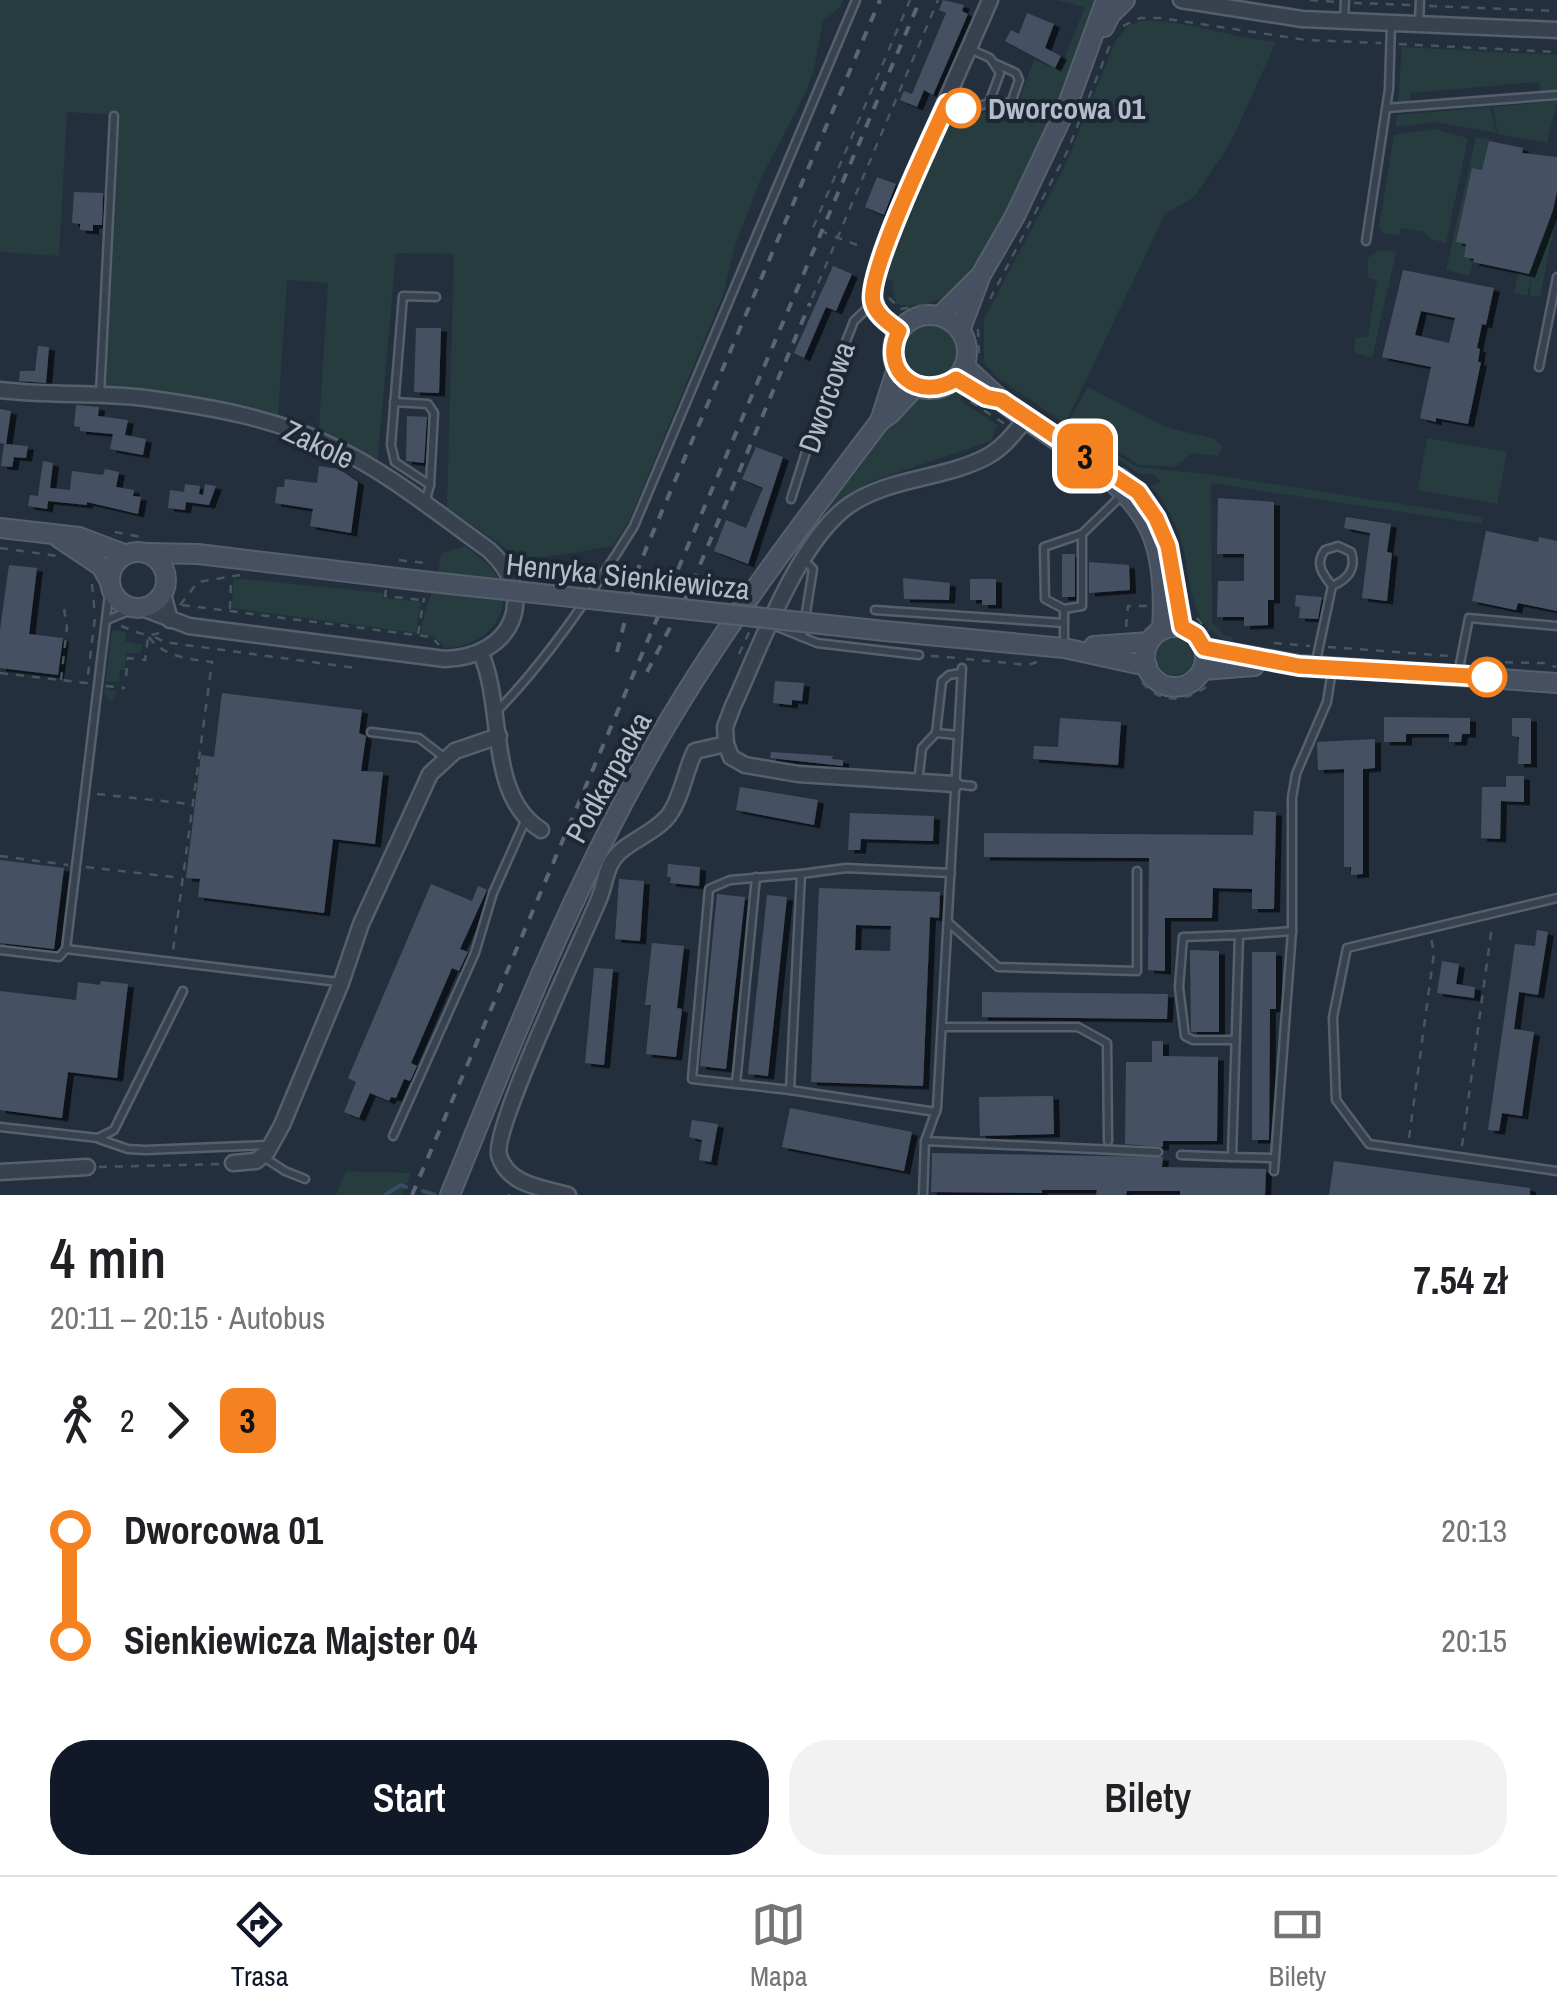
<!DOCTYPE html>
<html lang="pl">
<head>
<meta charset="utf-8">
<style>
	body { margin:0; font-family:"Archivo Narrow",sans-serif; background:#f2f2f2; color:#202124; height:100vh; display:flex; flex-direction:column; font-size:38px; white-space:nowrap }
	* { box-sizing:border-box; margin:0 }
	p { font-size:32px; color:#757577 }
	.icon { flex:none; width:55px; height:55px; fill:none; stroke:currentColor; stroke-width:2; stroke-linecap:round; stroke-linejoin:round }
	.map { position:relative; height:1195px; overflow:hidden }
	.drawer { display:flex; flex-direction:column; background:#fff; flex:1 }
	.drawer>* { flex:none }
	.badge { padding:0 20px; border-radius:15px; font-size:35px; line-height:65px }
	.map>.badge { position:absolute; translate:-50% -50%; box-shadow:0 0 0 5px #fff }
	.legs { display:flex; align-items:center; gap:15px; height:110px; padding:0 50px; font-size:32px }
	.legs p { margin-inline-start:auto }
	.summary { display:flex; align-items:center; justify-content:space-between; height:170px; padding:0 50px }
	h1 { font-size:55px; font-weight:600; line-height:75px }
	.primary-button { display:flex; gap:20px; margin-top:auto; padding:20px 50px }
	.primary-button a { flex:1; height:115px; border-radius:40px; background:#111827; color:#fff; font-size:40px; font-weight:600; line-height:115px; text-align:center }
	.primary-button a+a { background:#f2f2f2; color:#202124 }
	ul { padding:0 50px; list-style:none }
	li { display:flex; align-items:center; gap:35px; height:110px; font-size:38px }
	li i { display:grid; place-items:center; width:15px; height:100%; margin:0 12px; background:currentColor }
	li i::after { content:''; width:25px; height:25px; margin:-12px; border:8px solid; border-radius:50%; background:#fff }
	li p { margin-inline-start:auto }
	li:first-child i { background:linear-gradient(#0000 50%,currentColor 0) }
	li:last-child i { background:linear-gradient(currentColor 50%,#0000 0) }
	.tab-bar { display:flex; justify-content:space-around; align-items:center; height:140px; border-top:2px solid #e0e0e0; background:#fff; font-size:28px; color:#757577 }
	.tab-bar a { display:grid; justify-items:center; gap:5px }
	.tab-bar .active { color:#111827 }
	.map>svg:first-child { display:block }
	.green { fill:#263c3f }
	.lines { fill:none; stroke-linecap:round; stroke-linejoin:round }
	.stream { stroke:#394c67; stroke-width:4 }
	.building { fill:#455162; fill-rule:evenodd; filter:url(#shadow) }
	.lane-casing { stroke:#565f6c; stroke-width:11 }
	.street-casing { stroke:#565f6c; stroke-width:19 }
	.secondary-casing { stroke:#565f6c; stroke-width:22 }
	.path { stroke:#44595c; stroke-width:2.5; stroke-dasharray:8 8; stroke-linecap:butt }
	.lane { stroke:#38414e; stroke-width:6 }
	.street { stroke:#38414e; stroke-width:14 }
	.secondary { stroke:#465061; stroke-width:18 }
	.rail { stroke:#5a6575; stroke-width:4; stroke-dasharray:10 10; stroke-linecap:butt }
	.secondary-bridge-casing { stroke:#565f6c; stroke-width:22; stroke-linecap:butt }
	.secondary-bridge { stroke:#465061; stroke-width:18 }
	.line-1-casing { stroke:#fff; stroke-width:22 }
	.line-1 { stroke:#f58220; stroke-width:15 }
	.stop-1-dot { fill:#fff; stroke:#f58220; stroke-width:5 }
	.labels { text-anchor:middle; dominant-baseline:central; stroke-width:8; stroke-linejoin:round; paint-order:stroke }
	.stop-label { font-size:30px; font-weight:bold; fill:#b4bcc9; stroke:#1d2633; text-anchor:start }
	.street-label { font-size:30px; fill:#b4bcc9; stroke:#1d2633 }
</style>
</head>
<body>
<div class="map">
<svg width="1557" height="1195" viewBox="0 0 1557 1195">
	<defs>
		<filter id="shadow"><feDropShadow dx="6" dy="3.5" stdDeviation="0" flood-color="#0009"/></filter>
	</defs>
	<rect width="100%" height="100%" fill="#242f3e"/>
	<g class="green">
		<path d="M0,0h843l-3,7 -17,14 -9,48 -10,27 -43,82 -26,68 -12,49 -93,224 -17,27c-23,3 -77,16 -96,10l-70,-48 7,-254 -58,-1 -19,213 -58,-37 9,-146 -41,-3 -9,135c-56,-18 -115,-22 -174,-28l15,-272 -52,-3 -8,144 -59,-4z"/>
		<path d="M1057,0h40c-34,104 -79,203 -138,295l-8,-4c-10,12 -39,17 -54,13l-5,-14 1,-8 -7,-3 10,-31 52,-122c17,-15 44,-17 65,-10l21,-56 26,10 25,-63z"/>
		<path d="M1139,21c39,-3 94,17 137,21l-45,100 -37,55 -29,17 -99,208 71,45 78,8 269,42 -2,7 -271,-41 1,139 13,14 8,1 -1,5c-48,-14 -39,-70 -53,-108 -6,-17 -16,-34 -28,-48l9,-4 -5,-7 -17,-2 -140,-95 -14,-15v-44l80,-151 52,-128 12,-14z"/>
		<path d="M1402,47l155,8v36l-16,1 -2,-10 -129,11v11h-12z"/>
		<path d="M1557,101l-10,42 -49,-9 -5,-27z"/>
		<path d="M1490,107l6,26 -60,-11 -41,5 2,-12z"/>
		<path d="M1435,129l33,9 -22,105 -16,-4 -6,-7 -23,-4 -2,8 -15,-3 -5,-5 15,-93z"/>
		<path d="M1476,137l13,2 -7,31 -10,-1 -15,72 9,3 -2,13 9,2 -3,17 -24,-6z"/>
		<path d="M1557,191v23l-17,82h-10l1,-18 -4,18 -13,-3 4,-22 18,-12z"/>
		<path d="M1379,250l17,2 -24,106 -18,-6 1,-14 13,-2 9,-56 -9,-2v-20z"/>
		<circle cx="930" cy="352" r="27"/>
		<path d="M1088,387l77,40 50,12 8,9 -5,8 -26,-3 -17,14 -36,-2 -69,-46z"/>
		<path d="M956,391l8,2 -4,7 37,25 -6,16 -121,41 -46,30 59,-82 34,-34z"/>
		<path d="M1427,438l80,14 -10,52 -79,-14z"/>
		<path d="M465,546c10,8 23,16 30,27 24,40 -10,74 -50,75l-11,-12 -14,-2c5,-28 19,-54 21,-81z"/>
		<path d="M243,579l140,14v5l38,4 -5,31 -184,-25 1,-28z"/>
		<path d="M112,630l14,2 -1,9 18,4 -3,8h-13l-2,17h-5l-1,12 -13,-1v8l12,2 -7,10 -7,-7z"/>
		<circle cx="1175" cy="656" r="19"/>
		<path d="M346,1171l65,2 -9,22h-66z"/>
	</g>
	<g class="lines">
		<g class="stream">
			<path d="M423,1191l12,4"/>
			<path d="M385,1195l16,-10 5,2"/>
		</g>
	</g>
	<g class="building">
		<path d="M943,0l21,5 -2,6 6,3 -35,81 -9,-5 -7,17 -17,-7 4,-9 8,3 34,-81 -7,-3z"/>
		<path d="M1027,13l27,11 -9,24 16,8 -6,12 -50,-27 6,-11 8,4z"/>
		<path d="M1489,141l34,7 -1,5 35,4v34l-4,19 -24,64 -56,-12 1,-3 -10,-2 2,-13 -10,-2 16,-74 10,2z"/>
		<path d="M877,177l19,7 -12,31 -19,-8z"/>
		<path d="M74,192l29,1 -1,32h-9v6l-13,-1v-6l-8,-1z"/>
		<path d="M833,266l19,8 -16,37 -10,-4 -22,51 -10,-5z"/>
		<path d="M1403,270l91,18 -8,37 -4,-1 -5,24 3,1 -2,13h3l-13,62 -32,-6v4l-16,-4 11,-51 -49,-10zM1421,311l34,7 -6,25 -34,-8z"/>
		<path d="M416,328h25l-2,65 -25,-1z"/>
		<path d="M38,346l11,1 -3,36 -27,-2 1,-10h15z"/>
		<path d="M76,405l23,2 -1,9 30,4 -3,15 21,4 -3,16 -33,-6 3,-15 -33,-3v-4l-6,-1z"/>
		<path d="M0,409l11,2 -5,33 22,2 -2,12 -12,-1 -2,10 -11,-1 3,-22 -4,-1z"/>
		<path d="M407,416l20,1 -3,46 -18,-2z"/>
		<path d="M756,447l27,10 -35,107 -34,-13 12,-31 20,8 17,-40 -21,-9z"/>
		<path d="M43,461l10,2 -3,25 20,2 2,-19 31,4 2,-6 14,3 -3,15 18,3 -1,6 8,1 -3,17 -51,-12v3l-39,-4 -1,8 -19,-3 2,-11 8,1z"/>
		<path d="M319,466l20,3 19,13 -7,51 -41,-7 3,-17 -38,-6 2,-16h7l1,-8 32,4z"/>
		<path d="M185,484l15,2 -1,8 4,1 2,-11 11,2 -7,19 -23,-3 -1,8 -17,-2 2,-18 14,2z"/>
		<path d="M1218,498l56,4v98h-6v25l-24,1v-9h-27l1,-36h26v-27h-27z"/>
		<path d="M1346,517l45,7 -4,28 5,1 -5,48 -25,-3 8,-65 -26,-5z"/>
		<path d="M1486,531l52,11 1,-5 18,4v70l-39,-8 -2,7 -44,-9z"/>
		<rect x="1062" y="554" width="13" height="43"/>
		<path d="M1089,562l40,3 1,25 -41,3z"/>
		<path d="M9,565l28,3 -8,66 34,4 -5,37 -58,-7v-38z"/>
		<path d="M903,578l47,5 -1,17 -45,-1z"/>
		<path d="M970,579h26v26h-14v-5h-12z"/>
		<path d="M1296,595l26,2 -4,22 -19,-1 1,-11 -5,-1z"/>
		<path d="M775,681l29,2 -2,18 -10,-1v5l-19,-2z"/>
		<path d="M222,693l140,17 -3,23 7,3 -5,35 22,1 -8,72 -42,-5 -9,74 -126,-16 2,-18 -14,-1 15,-123 13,2z"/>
		<path d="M1384,717l86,1v16h-8l-1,8h-12v-8h-43v8h-22z"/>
		<path d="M1060,718l61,4 -3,43 -85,-6 1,-13 24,1z"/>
		<path d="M1512,718h19v46h-13l1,-27 -7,-1z"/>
		<path d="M1375,739v29l-12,1v105l-12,1v-8h-7v-98l-26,1 -1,-28z"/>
		<path d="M771,752l62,4 -1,3 11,1v6l-73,-8z"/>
		<path d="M1506,776h18v26l-23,-1 -1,38 -19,-1 1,-51h24z"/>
		<path d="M740,787l78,13 -4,25 -78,-15z"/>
		<path d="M1254,811l22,1 -2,97h-22v-20l-39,-1 -1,30h-47v53l-17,-1 1,-112 -165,-1v-24l269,2z"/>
		<path d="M850,813l84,3 -1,25 -72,-2 -1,11h-12z"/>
		<path d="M0,860l64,8 -10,81 -54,-6z"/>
		<path d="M668,864l32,3 -1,19 -29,-3 1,-6h-4z"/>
		<path d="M619,879l25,2 -4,60 -25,-2z"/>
		<path d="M431,884l41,17 6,-15 9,4 -27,59 8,3 -9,19 -7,-3 -41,95 6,3 -7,15 -6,-2 -8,19 -5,-1 -2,4 -19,-8 -11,25 -15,-6 12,-30 -8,-4z"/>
		<path d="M819,888l121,4 -1,26 -9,-1 -7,169 -112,-4zM856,925l35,1 -1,25 -35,-1z"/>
		<path d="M717,894l28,3 -19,172 -26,-3z"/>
		<path d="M767,895l20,2 -19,179 -20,-2z"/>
		<path d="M1537,930l11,2 -10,63 -19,-3 -5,37 20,3 -12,84 -20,-3 -3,18 -11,-1 27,-186 20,2z"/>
		<path d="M652,943l32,3 -7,62 5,1 -6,48 -30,-3 5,-49h-6z"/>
		<path d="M1190,950l29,1v81h-28z"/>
		<path d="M1252,952h24v57h-6l-1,131h-17z"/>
		<path d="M1442,961l17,3 -3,20 19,3 -1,11 -37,-5z"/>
		<path d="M594,968l19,1 -9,96 -19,-2z"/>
		<path d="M101,981l27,3 -11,94 -49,-6 -6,46 -62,-8v-119l76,9 2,-18 22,3z"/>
		<path d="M982,992l186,2 -1,25 -185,-2z"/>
		<path d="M1152,1041h11v15l55,1 -1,84h-54v6l-38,-3 1,-82h26z"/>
		<path d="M1053,1096l1,38 -74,2 -1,-39z"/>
		<path d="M790,1108l122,24 -8,39 -122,-24z"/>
		<path d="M692,1120l26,4 -7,38 -12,-2 3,-20 -13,-3z"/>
		<path d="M932,1153l231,4 -1,10 104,2 -1,26h-85v-4h-53l-1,4h-30l1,-5h-55v3l-111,-1z"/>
		<path d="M1334,1161l196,27v7h-201z"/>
	</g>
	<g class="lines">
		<g class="lane-casing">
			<g id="lane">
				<path d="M1344,19l1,-19"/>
				<path d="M1419,23l1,-23"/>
				<path d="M989,103h22l8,-23 -3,-7 -22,-10"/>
				<path d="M947,104l18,6 24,-7 11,-30 -10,-15 -20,-9"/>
				<path d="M1387,108l170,-13"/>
				<path d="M1366,241l23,-152 2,-65"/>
				<path d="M1539,367l18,-90"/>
				<path d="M100,395l14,-279"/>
				<path d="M394,402l34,2 6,9 -4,72"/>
				<path d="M791,499l30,-94 33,-84 18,-17"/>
				<path d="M425,503l5,-18 -35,-23 -4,-17 12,-149 33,1"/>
				<path d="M1064,609l-19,-10 -1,-52 38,-13"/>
				<path d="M875,610l189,13v24"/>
				<path d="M107,620l29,-12"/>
				<path d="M1064,623v-14l18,-3v-72l39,-38"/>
				<path d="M775,626l42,17 102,12"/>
				<path d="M802,637l11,-68 -10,-10"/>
				<path d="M1315,666l17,-80c-9,-12 -18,-22 -7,-36l13,-4 13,6c6,17 -4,28 -19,34"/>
				<path d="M1458,674l11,-56 88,8"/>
				<path d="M496,712c49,-49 101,-126 138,-186l222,-526"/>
				<path d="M371,732l48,6 26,20"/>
				<path d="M936,733l21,2"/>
				<path d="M918,782l4,-34 14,-15 6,-52 7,-6 12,-2"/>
				<path d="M955,784l17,2"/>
				<path d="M1557,898l-210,50 -14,69 3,83 33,44 188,27"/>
				<path d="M949,923l49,44 139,4v-100"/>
				<path d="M66,949l272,33"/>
				<path d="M0,950l59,7 7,-8 44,-363"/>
				<path d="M942,1027h136l29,16 1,98"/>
				<path d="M1236,1040h-43l-8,-4 -6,-49 4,-50 56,-2"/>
				<path d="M736,1084l20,-207"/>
				<path d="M790,1090l-98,-11 17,-190 21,-9 71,-6"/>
				<path d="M936,1112l-146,-22 11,-216 45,-6 105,5"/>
				<path d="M0,1127l98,11 16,-8 69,-139"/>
				<path d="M393,1136l82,-183 18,-60 33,-74"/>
				<path d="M99,1139l29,10 17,1 124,-5"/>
				<path d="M925,1141l233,11"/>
				<path d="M1181,1155l51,2"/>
				<path d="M262,1156l23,15 20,8"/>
				<path d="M1274,1158l-42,-1 7,-222 53,-4"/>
				<path d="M1274,1171l18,-240v-133l4,-24 31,-72 5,-32"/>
				<path d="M923,1195l2,-54 12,-33 25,-440"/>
			</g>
		</g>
		<g class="street-casing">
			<g id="street">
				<path d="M1181,0l121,19 255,11"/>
				<path d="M899,331c-10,-8 -22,-16 -26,-28 -8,-30 99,-259 117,-303"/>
				<path d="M0,390c48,6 97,2 145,8 66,9 131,20 191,50 53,25 105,68 153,102 51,47 23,107 -44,109l-256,-33 -47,-18"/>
				<path d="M163,594l7,26"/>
				<path d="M481,654c24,54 5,141 60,176"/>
				<path d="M726,744l5,13 14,8 53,9 156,10"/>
				<path d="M233,1163l23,-2 11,-9 15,-27 59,-142 20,-59 69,-150 25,-23 44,-15"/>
				<path d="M0,1172l87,-5"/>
				<path d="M568,1195c-25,-7 -61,-10 -69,-40 -7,-26 84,-217 100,-256 5,-12 6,-25 12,-36 10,-20 43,-28 58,-48 13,-18 16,-44 26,-64l31,-7 -1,-17 8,-21c27,-58 65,-167 118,-202 41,-27 95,-25 137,-48 16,-9 27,-24 38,-37"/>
			</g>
		</g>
		<g class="secondary-casing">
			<g id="secondary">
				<path d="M1104,27l6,-12 15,-15"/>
				<circle cx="930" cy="352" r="37"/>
				<path d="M940,316l37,-37"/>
				<path d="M960,331l21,-56 34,-59 53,-112 38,-104"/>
				<path d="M964,366c14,12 27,25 40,37 45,36 121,72 146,127 13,29 14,67 12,99"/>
				<path d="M880,421l17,-53"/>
				<path d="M1120,478c53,39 50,90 62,149"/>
				<path d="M0,528l79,9 45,17"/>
				<path d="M59,538l42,28 8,14"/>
				<circle cx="138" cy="580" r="28"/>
				<path d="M148,553l50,1 224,27"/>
				<circle cx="1175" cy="657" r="30"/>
				<path d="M885,631l179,17 83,18"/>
				<path d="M1094,646l55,-4"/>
				<path d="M1205,648l94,17 258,18"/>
				<path d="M1203,670l51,-4"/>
				<path d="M450,1195c60,-148 118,-297 197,-436 66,-119 151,-230 233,-338l11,-8 25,-27"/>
			</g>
		</g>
		<g class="path">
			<path d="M1310,0l26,2"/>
			<path d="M1354,3l57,2"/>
			<path d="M1429,6l128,5"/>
			<path d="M1123,26l17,-8h21l145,22 75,3"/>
			<path d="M1399,44l158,8"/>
			<path d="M857,245l-44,-17 97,-228"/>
			<path d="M812,298l126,-298"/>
			<path d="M889,298l12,11 29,-5"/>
			<path d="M990,299l77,-147 45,-112"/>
			<path d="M978,329l1,27"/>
			<path d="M971,391l-6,7 40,26"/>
			<path d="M115,532l26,5"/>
			<path d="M0,548l58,8"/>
			<path d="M399,560l27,3"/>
			<path d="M92,584l3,32"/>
			<path d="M386,590l-1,6 36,4"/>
			<path d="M180,605l18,-23 42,-7"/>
			<path d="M182,605l250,32 7,8"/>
			<path d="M230,609l1,-31"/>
			<path d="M1197,618l11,13"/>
			<path d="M121,626c14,5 26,13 40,6"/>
			<path d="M1126,627l2,-21h20"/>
			<path d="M418,634l6,-36"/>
			<path d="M149,637c14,20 41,22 63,25l-39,289"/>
			<path d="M155,637l9,5 192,26"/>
			<path d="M1274,643l36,3"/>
			<path d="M1328,647l122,9"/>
			<path d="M739,654l11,-24"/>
			<path d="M931,656l27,2"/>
			<path d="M966,659l62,6 9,-3"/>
			<path d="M1489,662l54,1 13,4"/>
			<path d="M0,673l87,10 8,-65"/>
			<path d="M126,676l2,-18 17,2 3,-23"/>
			<path d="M61,680l6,-53 -3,-18"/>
			<path d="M1142,682c19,24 45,19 67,3"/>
			<path d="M106,686l19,2"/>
			<path d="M97,794l93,10"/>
			<path d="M0,856l68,9"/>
			<path d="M86,867l96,11"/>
			<path d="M1409,1138l25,-185 -3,-15"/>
			<path d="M1462,1146l30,-220"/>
			<path d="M99,1167l122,-3"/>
			<path d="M509,1195v-1"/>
		</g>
		<use href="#lane" class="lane"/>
		<use href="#street" class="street"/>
		<use href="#secondary" class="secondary"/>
		<g class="rail">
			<path d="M617,652l21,-83 10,-25 232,-544"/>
			<path d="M647,672l42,-81 121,-288"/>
			<path d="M412,1195l508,-1195"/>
		</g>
		<g class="secondary-bridge-casing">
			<path id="secondary-bridge" d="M422,581l463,50"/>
		</g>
		<use href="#secondary-bridge" class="secondary-bridge"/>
	</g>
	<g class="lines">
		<g class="line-1-casing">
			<path id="line-1" d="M961,108l-14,-4c-15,33 -81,170 -74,198 3,13 16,21 26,29 -20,40 20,72 57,48l30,18 15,3 137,92 18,26 12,28 14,81 14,8 8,13 95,18 188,11"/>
		</g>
		<use href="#line-1" class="line-1"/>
	</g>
	<g class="stop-1-dot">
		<circle cx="961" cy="108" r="18"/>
		<circle cx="1487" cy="677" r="18"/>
	</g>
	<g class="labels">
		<g class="stop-label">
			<text x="988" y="108">Dworcowa 01</text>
		</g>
		<g class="street-label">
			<text transform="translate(826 397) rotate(-71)">Dworcowa</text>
			<text transform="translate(319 444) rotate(25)">Zakole</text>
			<text transform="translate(628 576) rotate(6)">Henryka Sienkiewicza</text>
			<text transform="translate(608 777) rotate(-61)">Podkarpacka</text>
		</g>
	</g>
</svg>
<b class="badge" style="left:1085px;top:456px;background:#f58220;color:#111">3</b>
</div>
<section class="drawer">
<div class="summary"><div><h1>4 min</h1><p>20:11 – 20:15 · Autobus</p></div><b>7.54 zł</b></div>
<div class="legs"><svg class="icon" aria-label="walk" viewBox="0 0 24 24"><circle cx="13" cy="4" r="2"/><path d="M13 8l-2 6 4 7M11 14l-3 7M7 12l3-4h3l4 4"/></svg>2<svg class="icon" aria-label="forward" viewBox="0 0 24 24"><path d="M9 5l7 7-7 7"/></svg><b class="badge" style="background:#f58220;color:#111">3</b></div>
<ul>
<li><i style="color:#f58220"></i><b>Dworcowa 01</b><p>20:13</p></li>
<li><i style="color:#f58220"></i><b>Sienkiewicza Majster 04</b><p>20:15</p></li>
</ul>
<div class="primary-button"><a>Start</a><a>Bilety</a></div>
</section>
<nav class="tab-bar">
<a class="active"><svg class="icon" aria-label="directions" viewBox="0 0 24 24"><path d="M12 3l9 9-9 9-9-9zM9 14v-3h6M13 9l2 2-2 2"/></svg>Trasa</a>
<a><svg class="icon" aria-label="map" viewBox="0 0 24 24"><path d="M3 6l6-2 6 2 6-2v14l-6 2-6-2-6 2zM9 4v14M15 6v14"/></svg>Mapa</a>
<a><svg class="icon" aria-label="tickets" viewBox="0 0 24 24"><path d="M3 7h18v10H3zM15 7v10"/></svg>Bilety</a>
</nav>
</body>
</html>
